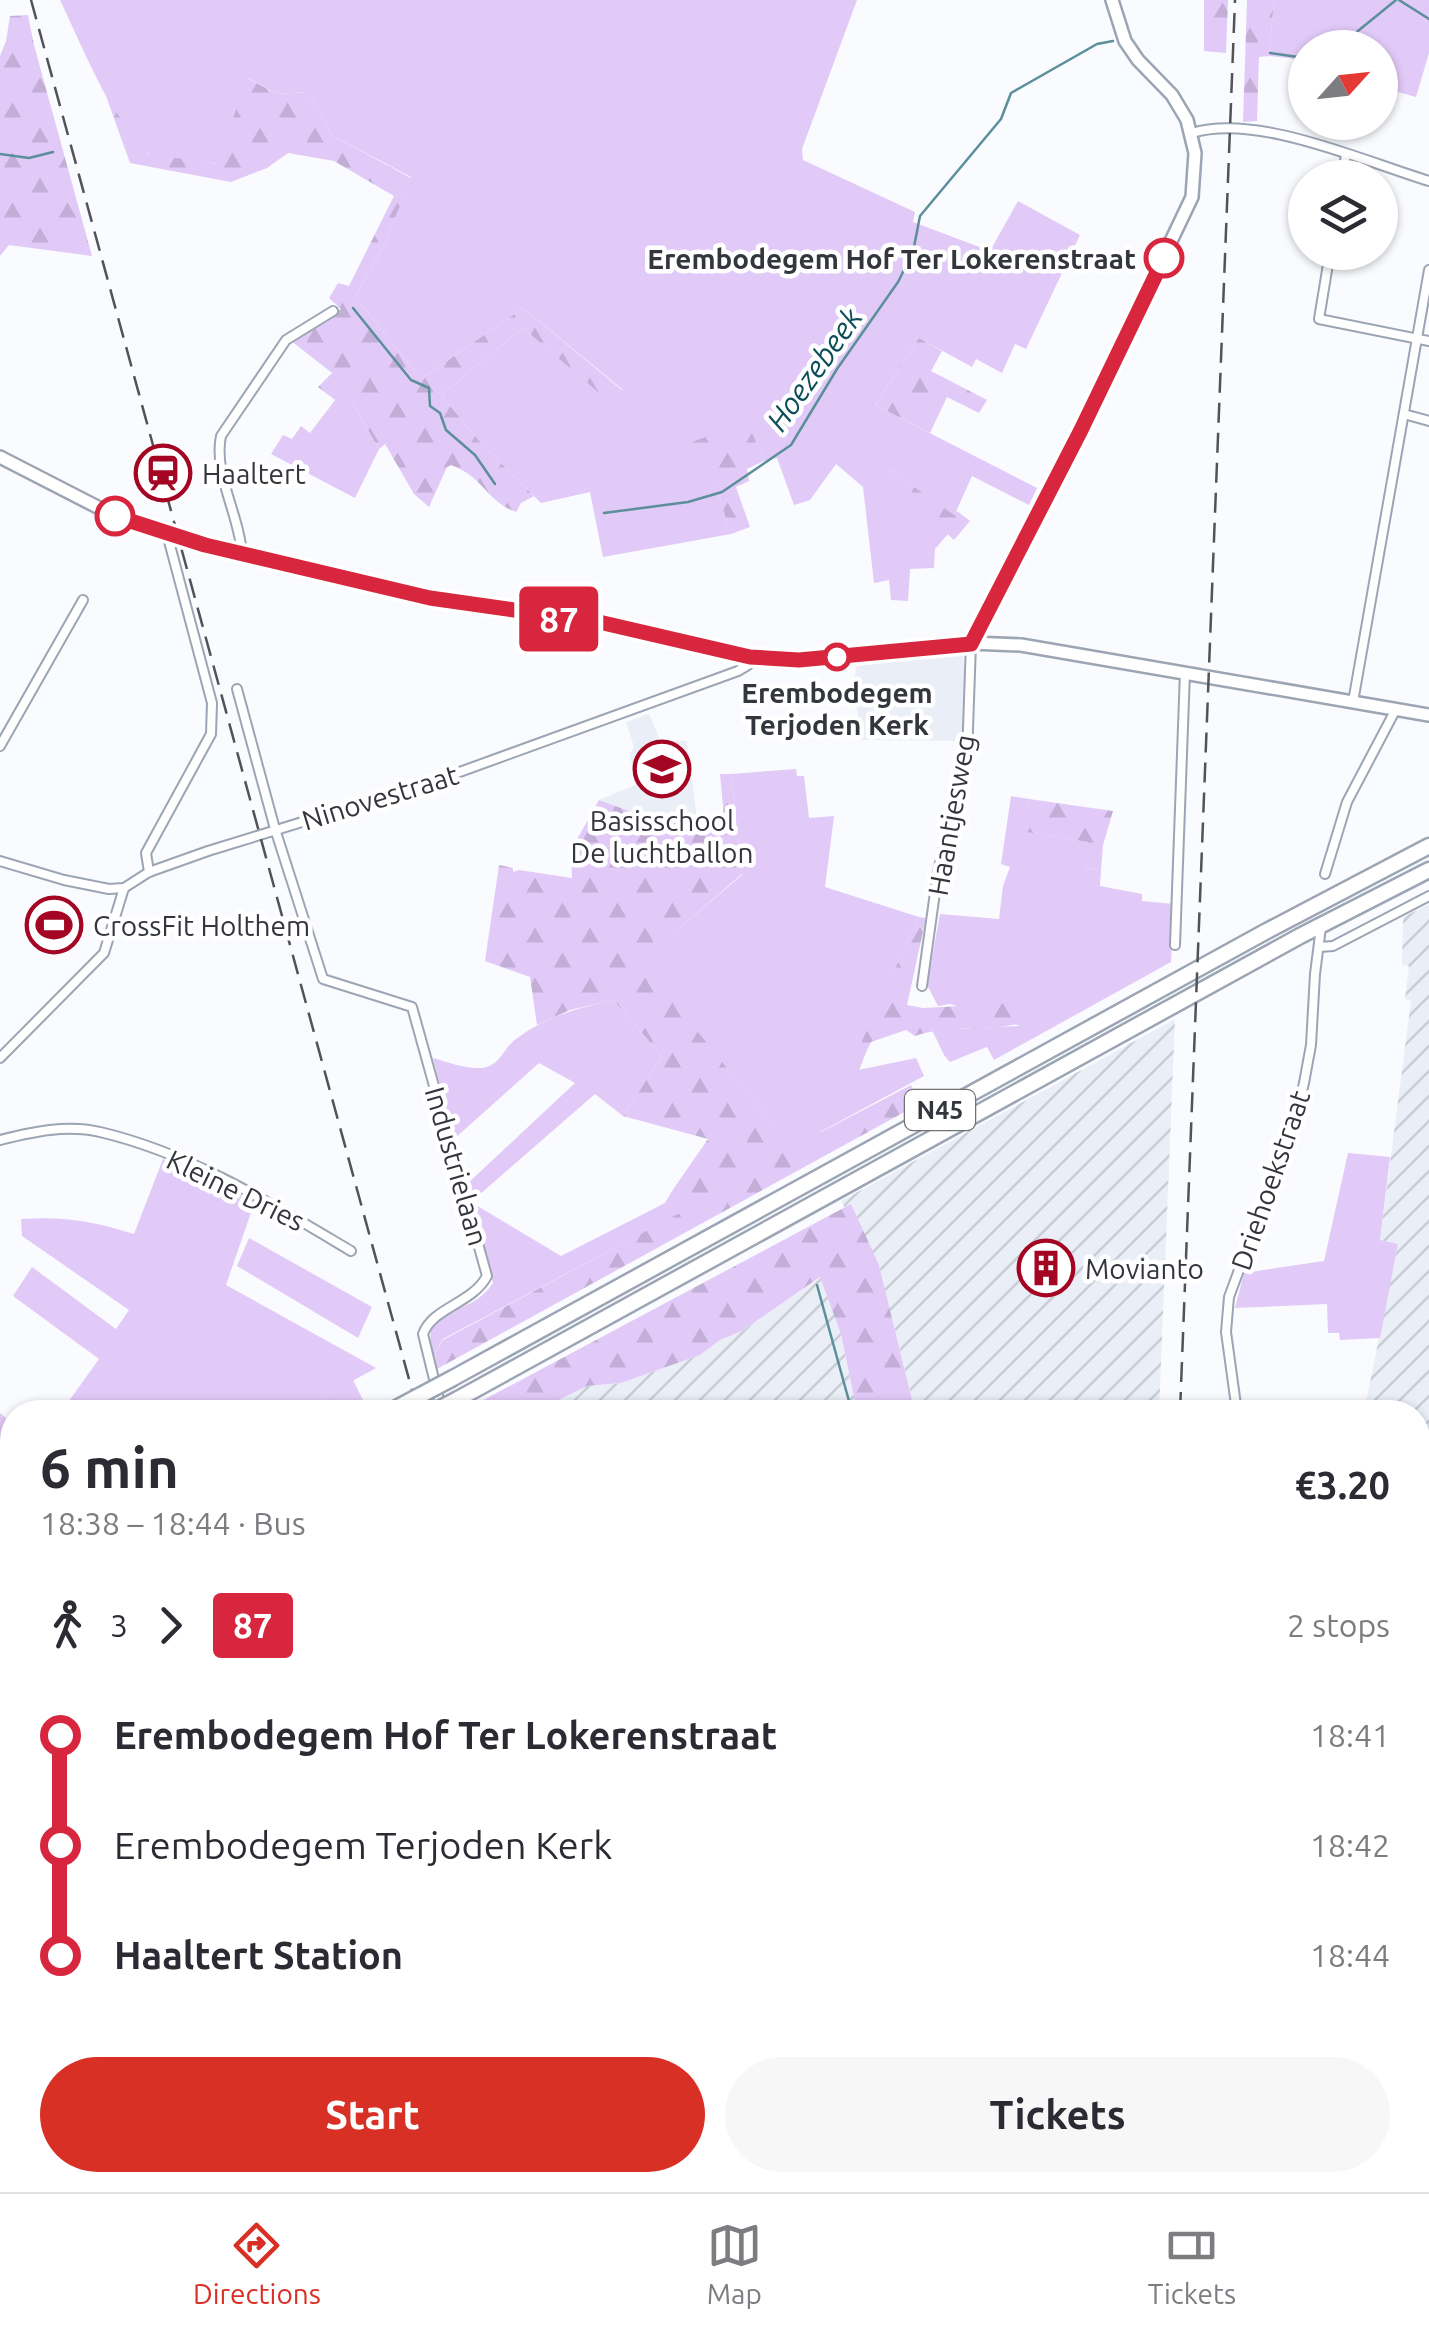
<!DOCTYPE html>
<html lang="en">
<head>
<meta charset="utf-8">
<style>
	body { margin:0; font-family:Ubuntu,sans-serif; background:#f7f7f7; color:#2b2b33; height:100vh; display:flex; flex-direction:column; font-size:38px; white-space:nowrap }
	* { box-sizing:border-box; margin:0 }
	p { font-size:32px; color:#7c7c81 }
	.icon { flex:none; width:55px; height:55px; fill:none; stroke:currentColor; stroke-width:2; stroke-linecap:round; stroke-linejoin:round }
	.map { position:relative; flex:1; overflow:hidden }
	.panel { position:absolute; left:0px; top:1400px; width:1430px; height:792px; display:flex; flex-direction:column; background:#fff; border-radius:40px 40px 0 0; box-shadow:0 2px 8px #0004 }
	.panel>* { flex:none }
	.badge { padding:0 20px; border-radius:8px; font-size:35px; line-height:65px }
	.needle { width:65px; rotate:63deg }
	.tools { position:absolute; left:1288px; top:30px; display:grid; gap:20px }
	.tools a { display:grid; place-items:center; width:110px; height:110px; border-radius:50%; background:#fff; box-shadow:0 2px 8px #0004; font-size:50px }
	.map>.badge { position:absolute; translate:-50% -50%; box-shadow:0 0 0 5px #fff }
	.legs { display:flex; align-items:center; gap:15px; height:110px; padding:0 40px; font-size:32px }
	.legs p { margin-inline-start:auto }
	.headline { display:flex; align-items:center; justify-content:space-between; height:170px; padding:0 40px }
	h1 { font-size:55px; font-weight:700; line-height:75px }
	.primary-button { display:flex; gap:20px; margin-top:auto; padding:20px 40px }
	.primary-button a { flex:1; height:115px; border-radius:60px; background:#d93025; color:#fff; font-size:40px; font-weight:700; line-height:115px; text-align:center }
	.primary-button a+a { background:#f7f7f7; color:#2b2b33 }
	ul { padding:0 40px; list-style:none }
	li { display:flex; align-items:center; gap:35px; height:110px; font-size:38px }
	li i { display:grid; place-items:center; width:15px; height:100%; margin:0 12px; background:currentColor }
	li i::after { content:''; width:25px; height:25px; margin:-12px; border:8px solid; border-radius:50%; background:#fff }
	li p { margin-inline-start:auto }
	li:first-child i { background:linear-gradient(#0000 50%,currentColor 0) }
	li:last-child i { background:linear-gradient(currentColor 50%,#0000 0) }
	.tabs { display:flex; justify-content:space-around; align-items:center; height:140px; border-top:2px solid #e1e1e2; background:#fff; font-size:28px; color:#7c7c81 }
	.tabs a { display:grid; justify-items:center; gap:5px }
	.tabs .current { color:#d93025 }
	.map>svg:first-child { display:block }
	.built { fill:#eaeff7 }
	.industrial { fill:url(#industrial-furrows) }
	.grass { fill:#e2caf8 }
	.forest { fill:url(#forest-firs) }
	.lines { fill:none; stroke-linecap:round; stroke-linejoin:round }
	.stream { stroke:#5b8f9a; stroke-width:2.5 }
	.street-casing { stroke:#9ca5b3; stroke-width:12 }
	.secondary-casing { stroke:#9ca5b3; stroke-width:16 }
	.highway-casing { stroke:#9ca5b3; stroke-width:19 }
	.street { stroke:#fff; stroke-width:8 }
	.secondary { stroke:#fff; stroke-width:11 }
	.highway { stroke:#fff; stroke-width:14 }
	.rail { stroke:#515359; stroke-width:2.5; stroke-dasharray:20 10; stroke-linecap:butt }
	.highway-bridge-casing { stroke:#9ca5b3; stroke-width:19; stroke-linecap:butt }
	.highway-bridge { stroke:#fff; stroke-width:14 }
	.line-1-casing { stroke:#fff; stroke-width:22 }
	.line-1 { stroke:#d7263d; stroke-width:15 }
	.stop-1-dot { fill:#fff; stroke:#d7263d; stroke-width:5 }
	.labels { text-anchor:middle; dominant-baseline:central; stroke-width:9; stroke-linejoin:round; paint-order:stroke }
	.shield { fill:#fff; stroke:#707276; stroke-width:2.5 }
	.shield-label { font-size:25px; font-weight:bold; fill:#33363c }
	.stop-label { font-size:28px; font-weight:bold; fill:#33363c; stroke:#fff; text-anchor:end }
	.poi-label { font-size:28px; fill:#33363c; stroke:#fff; text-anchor:start }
	.street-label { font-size:28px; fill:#33363c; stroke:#fff }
	.water-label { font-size:30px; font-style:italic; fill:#0b4e58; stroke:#fff }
</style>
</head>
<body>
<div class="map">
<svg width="1429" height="2192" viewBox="0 0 1429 2192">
	<defs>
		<pattern id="industrial-furrows" width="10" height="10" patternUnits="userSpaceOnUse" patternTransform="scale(2.5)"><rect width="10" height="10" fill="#eaeff7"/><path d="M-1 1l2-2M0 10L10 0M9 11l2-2" fill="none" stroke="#c9ced5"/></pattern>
		<pattern id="forest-firs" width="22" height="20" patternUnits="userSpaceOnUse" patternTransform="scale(2.5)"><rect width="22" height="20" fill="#e2caf8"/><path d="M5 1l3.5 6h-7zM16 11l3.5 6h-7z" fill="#c2aed6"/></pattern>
	</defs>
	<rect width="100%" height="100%" fill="#fafbfe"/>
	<g class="built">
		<path d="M963,654l3,34 -3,53 -102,-1 -7,-55 2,-19z"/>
		<path d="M649,714l11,26 27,1 10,77 -51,-1 -47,-17 36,-15 -5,-32 4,-6 -8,-25z"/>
	</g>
	<g class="industrial">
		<path d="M1429,904v1288h-247v-12h236v-768h-54l34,-168 -18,-4 31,-239 -6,-2 4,-33 -7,-1 1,-48z"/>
		<path d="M1175,1019l-16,393h-244l-36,-147 -38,-64z"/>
		<path d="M821,1277l20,57 16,78h-323l53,-26 34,-3 79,-28 19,-15 23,-9z"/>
		<path d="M671,2180h109l-8,12h-98z"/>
	</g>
	<g class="grass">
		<path d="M60,0h797l-55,149 1,11 112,52 -2,10 77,29 28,-50 62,34 -54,114 -11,-5 -13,29 -26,-14 -4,8 -53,-29 -44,67 162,83 -8,17 -57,-29 -18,40 -64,-46 -5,9 63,55 -13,15 -1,19 -24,1 -2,32 -17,-1 -2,-20 -15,3 -11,-96 -27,-23 -26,36 -16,5 -17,-47 -13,3 -17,-39 -40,36 24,76 -128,23 -13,-65 -49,11 -60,-60 -40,-48 82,-67 88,74 12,-12 -100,-82 -102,71 -66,-83 29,-50 27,-69 -78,-41 -25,-44 -31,2 -29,-16 -30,86c-18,-3 -54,-3 -69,-10 -28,-13 -74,-123 -89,-154z"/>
		<path d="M1274,0h155v53l-13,44 -36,-10v-39h-75v12l-36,-4z"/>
		<path d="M339,395l13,8 27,46 -24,49 -84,-44 12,-19 9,4 9,-13 9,7z"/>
		<path d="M796,769l1,7h7l5,42 25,-2 -9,71 94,30 -84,185 23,-32 58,-12 8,18 -104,56 3,10 -18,6 -41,-34 -124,-153 102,-86 -11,-101z"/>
		<path d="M1011,796l18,3 -2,33 62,10 -4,26 16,2 -1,16 42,8v7l32,3 -3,58 -177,98 -7,-13 -37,15 -6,-7 -12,-25 88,-4 -70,-22 -12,2 -11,-21 13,-71 59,5 4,-33 7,-19 -9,-3z"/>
		<path d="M613,1000l49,56 -39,60 -28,-22 -124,108 90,54 104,-53 7,-12 16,18 -245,130 -8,13 2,17c-25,-72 28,-44 56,-86l-27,-98 109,-102 -36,-20 -85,76 -21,-81c15,4 32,11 48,10 20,-2 21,-19 35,-29 29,-22 62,-31 97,-39z"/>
		<path d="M1348,1153l42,4 -10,83 18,4 -18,94 -40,2 -1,-7h-11l-1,-29 -92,4 9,-35 80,-12z"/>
		<path d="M163,1159l92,42 -29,84 150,83 -80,44h-235l38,-53 -86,-63 19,-29 84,62 13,-19 -107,-74 -1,-17c42,-3 73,2 113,15z"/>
		<path d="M249,1238l123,69 -14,31 -121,-72z"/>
		<path d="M0,1413l12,10v128l-12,7z"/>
		<path d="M12,1677v181l-12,14v-188z"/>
		<path d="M0,1895l9,4 3,-4v285h315l-1,12h-326z"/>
		<path d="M1004,2180h122v12h-128z"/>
	</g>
	<g class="forest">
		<path d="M1204,0h24l-2,53 -22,-2z"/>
		<path d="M1247,0h27l-5,56 -10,1 -2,64 -14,1z"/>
		<path d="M28,15l6,30 58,211 -83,-11 -9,11v-200l6,-15 4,-25z"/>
		<path d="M247,78l30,16 31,-2 25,44 78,42 -27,68 -29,50 66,83 102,-71 100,83 -12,12 -88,-75 -82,67 40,48 53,53 -13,7 -5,9c-30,-11 -32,-35 -65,-47l-4,2 -18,40 -15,-13 -29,-50 -6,5 -27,-46 -13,-7 -4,4 -17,-13 14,-14 -42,-33 51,-31 -12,-11 9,-15 11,3 45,-90 -60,-35 -46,-8 -21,15 -36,14 -101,-19 -24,-67 29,45 13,13 69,10z"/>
		<path d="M919,338l23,13 -11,20 56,29 -8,13 -32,-16 -17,36 -55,-28z"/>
		<path d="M747,421l17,40 -17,8 2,12 -13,6 14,40 -19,7 -24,-75 -18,6 -7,-19z"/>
		<path d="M890,470l64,45 3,-4 13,10 -16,19 -70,-61z"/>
		<path d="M720,774h11l11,100 -101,87 123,153 41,33 17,-5 -3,-9 92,-48 8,19 -482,265 -2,-17 8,-12 244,-131 -15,-18 36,-52 -85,-23 39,-60 -49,-56 -43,10 -33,15 -7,-48 -45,-16 14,-96 14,3v4l6,-2 53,8 -1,-28 28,-50 47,17 78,1z"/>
		<path d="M1029,799l84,12 -10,34 -2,25 -16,-2 3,-26 -62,-10z"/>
		<path d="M919,917l7,1 -19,87 16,3 114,-6 2,14c-38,20 -84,6 -124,20l-9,-6 -35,12c-11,21 -14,42 -29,61l-8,-1z"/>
		<path d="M851,1204l28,61 36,147h-58l-16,-78 -21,-57 -78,54 -22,9 -20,15 -79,28 -34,3 -53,26h-73z"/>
		<path d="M353,1380l15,30 -72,2z"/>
		<path d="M12,1551v51l-12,7v-51z"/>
		<path d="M790,2180h214l-6,12h-216z"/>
	</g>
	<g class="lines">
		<g class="stream">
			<path d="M1399,0l30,19"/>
			<path d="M1337,48l59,-48"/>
			<path d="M1270,53l35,5"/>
			<path d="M0,154l29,4 24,-6"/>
			<path d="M353,308l58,72 18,8 1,18 10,7 6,17 29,25 20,29"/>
			<path d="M604,513l84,-11 34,-10 69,-47 46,-76 61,-87 15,-30 7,-36 81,-97 10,-26 86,-49 16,-3"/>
			<path d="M817,1285l35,127"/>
		</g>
		<g class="street-casing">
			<g id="street">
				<path d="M1192,133c65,-20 171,28 237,48"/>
				<path d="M1342,178l4,-23"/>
				<path d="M1330,252l-11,67 110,22"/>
				<path d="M1404,414l25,7"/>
				<path d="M242,555c-2,-39 -29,-81 -21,-119l65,-96 47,-29"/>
				<path d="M237,689l38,140 48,150 89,28 75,269c-15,28 -54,31 -64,58l18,74"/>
				<path d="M1353,702l76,-432"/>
				<path d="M0,746l83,-146"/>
				<path d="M0,861l64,19 45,9 15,-1 25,-16 59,-21 224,-69 306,-111 10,-6 2,-8"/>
				<path d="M149,872l-3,-19 65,-119 1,-31 -45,-169"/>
				<path d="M1325,874l22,-72 49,-93"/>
				<path d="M1175,945l10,-273"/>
				<path d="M1319,947l14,-1 96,-50"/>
				<path d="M922,986l16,-115 29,-114 4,-114"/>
				<path d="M0,1058l104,-105 20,-65"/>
				<path d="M0,1140c32,-8 67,-16 100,-8 90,21 172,72 251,119"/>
				<path d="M1237,1412l-11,-80 3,-35 67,-181 8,-33 7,-38 4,-71 6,-47"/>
				<path d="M1418,1571h11"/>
				<path d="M658,2180l3,12"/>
				<path d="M777,2192l8,-12"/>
			</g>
		</g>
		<g class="secondary-casing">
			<g id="secondary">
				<path d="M0,457l111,57 94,31 226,53 168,25 151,34 49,3 172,-17 50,2 408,70"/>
				<path d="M971,643l110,-213 111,-233 3,-44 -8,-33 -15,-25 -34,-35 -13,-19 -13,-41"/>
			</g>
		</g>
		<g class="highway-casing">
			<g id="highway">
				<path d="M453,1378l812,-446 164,-86"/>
				<path d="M458,1399l842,-463 129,-66"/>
				<path d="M0,1625l12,-7"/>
				<path d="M0,1650l12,-7"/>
			</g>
		</g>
		<use href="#street" class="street"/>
		<use href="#secondary" class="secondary"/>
		<use href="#highway" class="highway"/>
		<g class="rail">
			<path d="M31,0l387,1412"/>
			<path d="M1180,1412l55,-1412"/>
			<path d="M635,2180l3,12"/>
			<path d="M1155,2192l1,-12"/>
		</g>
		<g class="highway-bridge-casing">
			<g id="highway-bridge">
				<path d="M389,1412l64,-34"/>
				<path d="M433,1412l25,-13"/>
			</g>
		</g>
		<use href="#highway-bridge" class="highway-bridge"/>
	</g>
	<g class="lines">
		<g class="line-1-casing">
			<path id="line-1" d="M115,516l90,29 225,53 169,24 151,35 49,3 172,-16 110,-214 83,-172"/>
		</g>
		<use href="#line-1" class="line-1"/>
	</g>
	<defs>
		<g id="station-ring" transform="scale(2.875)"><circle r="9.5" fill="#fff" stroke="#a30523" stroke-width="1.5"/><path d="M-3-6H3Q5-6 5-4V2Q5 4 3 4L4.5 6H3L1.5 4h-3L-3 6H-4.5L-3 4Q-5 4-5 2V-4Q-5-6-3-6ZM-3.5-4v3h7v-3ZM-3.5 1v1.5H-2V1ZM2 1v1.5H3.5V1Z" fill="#a30523"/></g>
		<g id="school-ring" transform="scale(2.875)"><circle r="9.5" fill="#fff" stroke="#a30523" stroke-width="1.5"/><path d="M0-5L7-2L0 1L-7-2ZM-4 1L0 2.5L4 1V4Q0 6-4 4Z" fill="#a30523"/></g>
		<g id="stadium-ring" transform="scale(2.875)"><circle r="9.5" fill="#fff" stroke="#a30523" stroke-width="1.5"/><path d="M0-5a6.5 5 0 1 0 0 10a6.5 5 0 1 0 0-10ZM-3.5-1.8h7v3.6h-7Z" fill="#a30523"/></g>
		<g id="building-ring" transform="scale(2.875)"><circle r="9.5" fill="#fff" stroke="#a30523" stroke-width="1.5"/><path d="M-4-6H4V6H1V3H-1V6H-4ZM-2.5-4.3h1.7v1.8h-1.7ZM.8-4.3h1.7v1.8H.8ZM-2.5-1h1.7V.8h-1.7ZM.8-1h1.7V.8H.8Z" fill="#a30523"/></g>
	</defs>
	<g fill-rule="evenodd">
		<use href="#station-ring" x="163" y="473"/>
		<use href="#school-ring" x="662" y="769"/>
		<use href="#stadium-ring" x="54" y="925"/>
		<use href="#building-ring" x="1046" y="1268"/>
	</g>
	<g class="stop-1-dot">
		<circle cx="1164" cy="258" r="18"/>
		<circle cx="115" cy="516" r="18"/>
		<circle cx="837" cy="657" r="12"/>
	</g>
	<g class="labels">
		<rect class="shield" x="905" y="1090" width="70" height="40" rx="8"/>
		<g class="shield-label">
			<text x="940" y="1110">N45</text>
		</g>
		<g class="stop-label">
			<text x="1136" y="258">Erembodegem Hof Ter Lokerenstraat</text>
			<text x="837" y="692" text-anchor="middle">Erembodegem<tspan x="837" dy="32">Terjoden Kerk</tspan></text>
		</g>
		<g class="poi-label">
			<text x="202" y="473">Haaltert</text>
			<text x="662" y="820" text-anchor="middle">Basisschool<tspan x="662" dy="32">De luchtballon</tspan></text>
			<text x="93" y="925">CrossFit Holthem</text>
			<text x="1085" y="1268">Movianto</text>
		</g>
		<g class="street-label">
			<text transform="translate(380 797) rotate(-17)">Ninovestraat</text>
			<text transform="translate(951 815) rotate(-80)">Haantjesweg</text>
			<text transform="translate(457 1166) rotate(74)">Industrielaan</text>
			<text transform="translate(1270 1180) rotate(-71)">Driehoekstraat</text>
			<text transform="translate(236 1190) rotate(26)">Kleine Dries</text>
		</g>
		<g class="water-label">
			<text transform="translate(814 369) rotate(-55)">Hoezebeek</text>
		</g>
	</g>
</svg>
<div class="tools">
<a><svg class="needle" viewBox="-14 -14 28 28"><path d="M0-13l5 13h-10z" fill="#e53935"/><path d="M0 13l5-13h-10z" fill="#7c7c81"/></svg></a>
<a><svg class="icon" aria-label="layers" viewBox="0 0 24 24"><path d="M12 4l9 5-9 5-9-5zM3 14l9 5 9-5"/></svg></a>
</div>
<b class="badge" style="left:559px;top:619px;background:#d7263d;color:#fff">87</b>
<section class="panel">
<div class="headline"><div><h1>6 min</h1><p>18:38 – 18:44 · Bus</p></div><b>€3.20</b></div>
<div class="legs"><svg class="icon" aria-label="walk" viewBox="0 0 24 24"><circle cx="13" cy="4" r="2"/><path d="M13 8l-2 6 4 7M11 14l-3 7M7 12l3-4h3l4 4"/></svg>3<svg class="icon" aria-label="forward" viewBox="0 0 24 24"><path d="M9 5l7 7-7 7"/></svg><b class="badge" style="background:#d7263d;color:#fff">87</b><p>2 stops</p></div>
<ul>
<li><i style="color:#d7263d"></i><b>Erembodegem Hof Ter Lokerenstraat</b><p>18:41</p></li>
<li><i style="color:#d7263d"></i><span>Erembodegem Terjoden Kerk</span><p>18:42</p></li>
<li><i style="color:#d7263d"></i><b>Haaltert Station</b><p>18:44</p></li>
</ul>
<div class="primary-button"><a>Start</a><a>Tickets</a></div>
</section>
</div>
<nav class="tabs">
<a class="current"><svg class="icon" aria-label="directions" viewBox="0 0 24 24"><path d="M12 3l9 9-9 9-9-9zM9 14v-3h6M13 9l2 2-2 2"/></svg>Directions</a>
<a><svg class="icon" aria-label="map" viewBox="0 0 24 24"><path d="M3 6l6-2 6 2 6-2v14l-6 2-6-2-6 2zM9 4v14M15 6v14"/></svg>Map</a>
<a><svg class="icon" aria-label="tickets" viewBox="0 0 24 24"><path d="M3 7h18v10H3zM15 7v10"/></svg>Tickets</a>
</nav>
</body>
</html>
